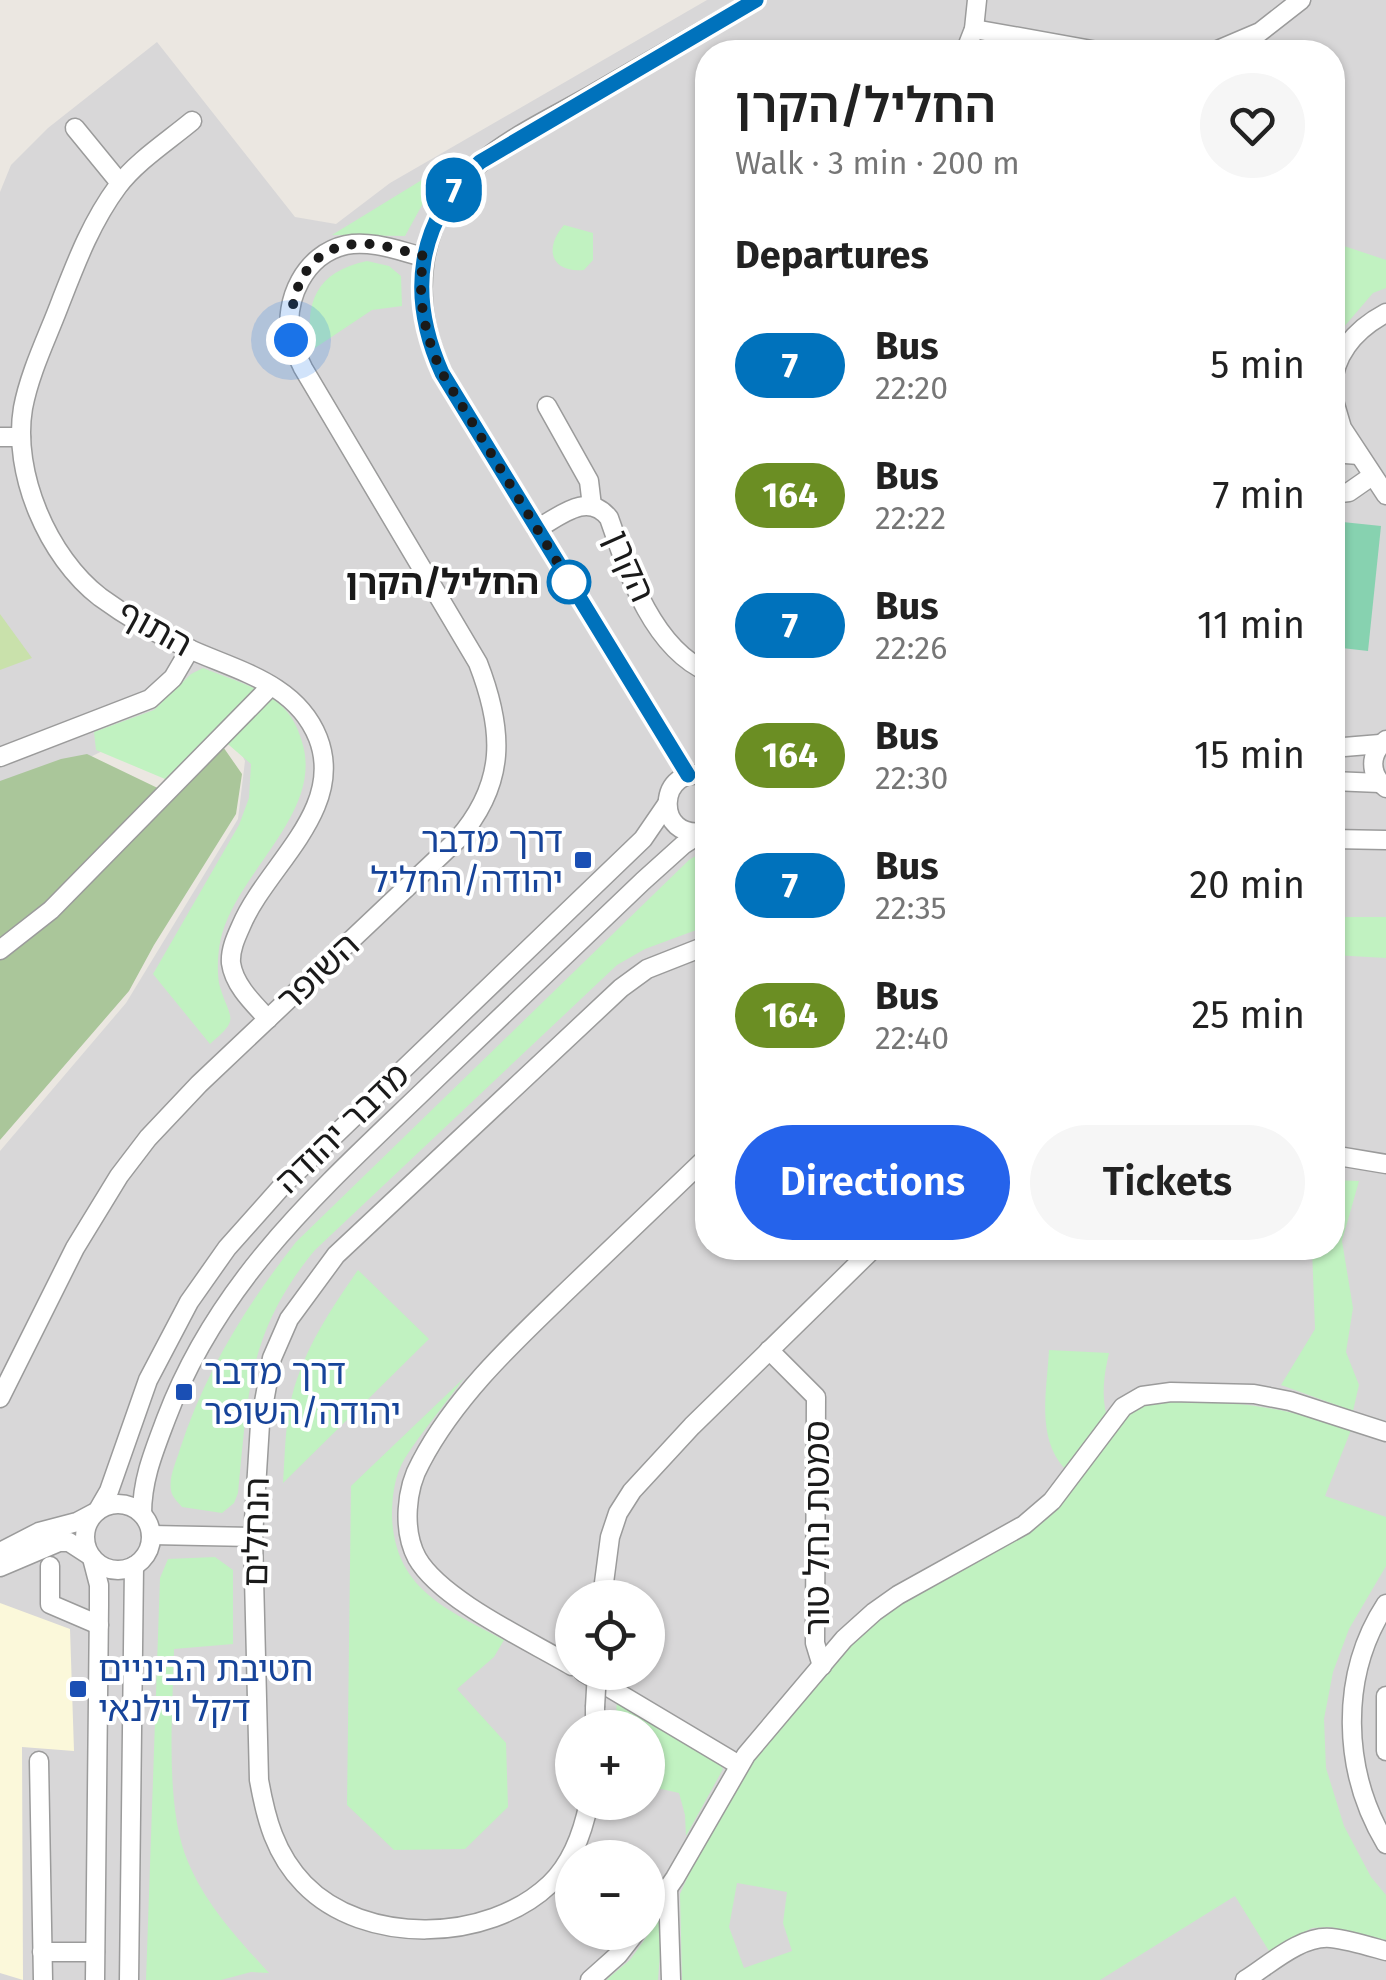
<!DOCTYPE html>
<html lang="en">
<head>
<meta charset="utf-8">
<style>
	body { margin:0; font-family:"Fira Sans","Noto Sans Hebrew",sans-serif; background:#f6f6f6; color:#222; height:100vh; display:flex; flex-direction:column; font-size:38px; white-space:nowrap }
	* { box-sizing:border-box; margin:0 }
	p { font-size:32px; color:#767676 }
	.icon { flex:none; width:55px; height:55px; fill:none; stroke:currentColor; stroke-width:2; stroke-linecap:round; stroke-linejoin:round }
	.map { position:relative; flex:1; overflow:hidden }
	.sheet { position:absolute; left:695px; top:40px; width:650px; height:1220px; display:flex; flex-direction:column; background:#fff; border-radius:40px; box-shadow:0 2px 8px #0004 }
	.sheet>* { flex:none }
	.badge { padding:0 20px; border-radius:32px; font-size:35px; line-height:65px }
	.buttons { position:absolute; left:555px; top:1580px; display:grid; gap:20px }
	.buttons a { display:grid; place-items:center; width:110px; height:110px; border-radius:50%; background:#fff; box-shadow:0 2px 8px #0004; font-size:50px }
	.you { position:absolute; width:50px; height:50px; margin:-25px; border:8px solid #fff; border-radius:50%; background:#1a73e8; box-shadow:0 0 0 15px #1a73e833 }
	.map>.badge { position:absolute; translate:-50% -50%; box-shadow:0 0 0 5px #fff }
	h2 { padding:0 40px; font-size:38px; line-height:90px }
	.round { display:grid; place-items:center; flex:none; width:105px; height:105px; border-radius:52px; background:#f6f6f6 }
	.headline { display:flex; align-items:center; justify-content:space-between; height:170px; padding:0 40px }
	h1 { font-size:48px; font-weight:600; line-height:75px }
	.action { display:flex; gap:20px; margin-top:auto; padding:20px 40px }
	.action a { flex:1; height:115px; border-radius:60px; background:#2563eb; color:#fff; font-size:40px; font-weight:600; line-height:115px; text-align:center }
	.action a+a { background:#f6f6f6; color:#222 }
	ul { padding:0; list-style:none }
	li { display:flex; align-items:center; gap:30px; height:130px; padding:0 40px }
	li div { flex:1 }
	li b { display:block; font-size:38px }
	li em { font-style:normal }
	li .badge { min-width:110px; font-weight:700; text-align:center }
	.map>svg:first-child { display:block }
	.residential { fill:#d8d7d8; fill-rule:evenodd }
	.education { fill:#fbf8da }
	.grass { fill:#c9e1ab }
	.forest { fill:#aac69a }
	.park { fill:#c1f2c1; fill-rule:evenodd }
	.pitch { fill:#87d2b0 }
	.parking { fill:#dadada }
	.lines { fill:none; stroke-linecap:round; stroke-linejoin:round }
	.minor-casing { stroke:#9b9b9b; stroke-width:21 }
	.minor { stroke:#fff; stroke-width:18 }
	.minor-bridge-casing { stroke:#9b9b9b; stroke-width:21; stroke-linecap:butt }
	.minor-bridge { stroke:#fff; stroke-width:18 }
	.line-casing { stroke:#fff; stroke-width:22 }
	.line { stroke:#0072bc; stroke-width:15 }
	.walk { stroke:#1a1a1a; stroke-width:10; stroke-dasharray:0 18 }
	.stop-dot { fill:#fff; stroke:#0072bc; stroke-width:5 }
	.transit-dot { fill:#1a4fb4; stroke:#fff; stroke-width:4 }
	.labels { text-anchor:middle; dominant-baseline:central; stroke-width:8; stroke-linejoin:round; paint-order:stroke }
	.street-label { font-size:35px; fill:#1a1a1a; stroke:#fff }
	.stop-label { font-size:35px; font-weight:bold; fill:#1a1a1a; stroke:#fff; text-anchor:end }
	.transit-label { font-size:35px; fill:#164399; stroke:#fff; text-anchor:start }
</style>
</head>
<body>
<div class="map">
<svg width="1386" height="1980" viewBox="0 0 1386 1980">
	<rect width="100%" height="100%" fill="#ebe7e1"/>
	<path class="residential" d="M707,0h679v1980h-1386v-829l126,-148 112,-184 7,-58 -15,-29 -49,-20 -133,66 -48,6v-592l11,-27 37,-37 109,-86 138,175 41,7 54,-41zM708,52h624v1196h-624zM572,1598h76v74h-76zM572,1728h76v74h-76zM572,1858h76v74h-76z"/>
	<path class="education" d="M0,1603l70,26 4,122 -52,-4 1,233 -23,-7z"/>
	<path class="grass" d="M0,614l32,44 -32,12z"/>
	<path class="forest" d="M219,741l23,33 -6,40 -82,131 -25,46 -129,149v-359l61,-22 26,-5 81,39z"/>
	<g class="park">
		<path d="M443,167l-38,69 -73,-1z"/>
		<path d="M564,225l29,8v27l-9,10c-34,3 -40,-22 -20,-45z"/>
		<path d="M1332,242l54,18v28l-13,5 -30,35 -10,-12z"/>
		<path d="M367,261l22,5 12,10 1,30 -30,4 -60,40c-8,-48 4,-78 55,-89z"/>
		<path d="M203,668c22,9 50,17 70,31 16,11 24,25 29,43 22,69 -62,128 -80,192 -4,13 -6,40 -2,53 10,33 21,31 -10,57l-57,-70 86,-149 10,-27 2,-34 -36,-31 -50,46 -69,-29 -2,-18 60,-22 37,-36z"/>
		<path d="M707,849v77l-62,23 -28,16 -302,285c-67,81 -67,143 -77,243l-4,10 -12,10 -40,-6c-3,-4 -8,-8 -10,-13 -5,-14 4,-31 8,-45 25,-77 66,-143 116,-207l393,-382z"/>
		<path d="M1332,917h54v41l-53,-3z"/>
		<path d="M1333,1180l26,1 -17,60 11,67 -7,44 13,33 -6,26 -72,-26 34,-56 -3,-81h20z"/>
		<path d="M358,1270l71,69 -146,144c2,-28 2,-59 9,-87 12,-47 39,-87 66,-126z"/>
		<path d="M1049,1350l60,3c-5,21 -8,43 -2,64l-43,51c-28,-32 -17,-78 -15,-118z"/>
		<path d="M464,1378c-19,27 -42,53 -59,80 -11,18 -13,40 -13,59 3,73 56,93 112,123l-10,17 -37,32 49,54 2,64 -43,42 -71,1 -47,-45 4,-319z"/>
		<path d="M1191,1401c64,2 99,9 160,29l-26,66 61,21v49l-37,63 -16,43 -9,47 2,49 18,58 27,51 15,18v45l-56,-13 -18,1 -43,23 -34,-55 -135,84h-418l-2,-86 18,-40 58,-100 94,-109 29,-25 33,-23 114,-62 103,-125 23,-8zM737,1883l50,9 -4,31 9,28 -48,17 -15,-41z"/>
		<path d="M215,1557l18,13v74l-59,5c-1,60 -10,157 14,213 18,43 50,77 81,111l-18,-1 -30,8h-75l14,-402 8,-19z"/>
		<path d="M617,1698l101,64 5,7 -37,67 -1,-21 -6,-22 -31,-7v-58l-18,-1v-9l-14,-1z"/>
		<path d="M663,1914l-5,66h-52l24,-20z"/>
	</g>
	<path class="pitch" d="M1333,521l48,5 -13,125 -35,-4z"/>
	<path class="parking" d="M1332,442l12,1 29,46 -20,14 -20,2z"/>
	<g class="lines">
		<g class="minor-casing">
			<g id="minor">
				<path d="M974,29l129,23"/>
				<path d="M965,52l9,-23 3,-29"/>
				<path d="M1213,52l47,-20 41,-32"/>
				<path d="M192,121c-24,20 -55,40 -74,65 -26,35 -41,74 -57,115 -13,35 -31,70 -38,107 -11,65 25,149 77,189 26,19 55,36 85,50 49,23 111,35 133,91 28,72 -52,128 -77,188 -5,11 -11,24 -10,37 3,22 22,40 37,56"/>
				<path d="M75,128l45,55"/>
				<path d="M1332,387c3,-35 24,-58 54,-74"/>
				<path d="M1332,394l10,34 44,67"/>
				<path d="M547,406l42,75 3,25"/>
				<path d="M0,437h21"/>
				<path d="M1332,453l27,2"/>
				<path d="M1332,494l17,-2 23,-16"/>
				<path d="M537,529c23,-13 51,-38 72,-11 18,52 43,130 99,154"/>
				<path d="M1386,740c-17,14 -17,34 0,48"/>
				<path d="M1332,748l48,-4"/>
				<path d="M0,757l150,-58 23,-21 17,-29"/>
				<path d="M688,775l-246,-402c-33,-72 -26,-155 37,-209 33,-28 74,-47 111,-68 56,-32 111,-64 166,-96"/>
				<path d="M1332,781l48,2"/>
				<path d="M707,831c-55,13 -50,-71 1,-54"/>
				<path d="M1332,839l54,1"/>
				<path d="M0,950l51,-40 220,-224"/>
				<path d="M1332,1155l54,9"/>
				<path d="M769,1350l47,47 -1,246 7,23"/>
				<path d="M0,1398l75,-150 44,-72 29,-38 51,-54 258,-244c50,-57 47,-110 21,-177l-175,-295c-4,-9 -10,-19 -12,-29 -8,-39 14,-85 55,-94 26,-5 53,6 78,12"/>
				<circle cx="118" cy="1537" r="33"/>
				<path d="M98,1510l11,-19 39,-111 41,-78 38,-54 57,-64 359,-345 24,-35"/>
				<path d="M142,1514c0,-35 12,-63 24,-95 55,-146 165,-238 273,-343 68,-65 136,-130 204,-195l40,-36 20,-13"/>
				<path d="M151,1535l102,2"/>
				<path d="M0,1552l39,-20 38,-10 17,-9"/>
				<path d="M92,1558l7,27v20l-4,375"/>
				<path d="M50,1566v38l49,21"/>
				<path d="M0,1567l59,-25h10l20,13"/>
				<path d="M602,1598l8,-61 8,-24 14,-22 60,-65 182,-178"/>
				<path d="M1386,1604c-47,72 -44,167 0,240"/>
				<path d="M572,1666c-42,-25 -131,-66 -155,-108 -15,-28 -11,-70 4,-96 35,-67 95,-122 149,-174 46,-44 92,-88 138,-132"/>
				<path d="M583,1672l156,93"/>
				<path d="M1386,1696v55"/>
				<path d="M595,1707v21"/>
				<path d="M39,1761l4,219"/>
				<path d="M589,1802c-6,30 -17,61 -39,82 -62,59 -186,62 -246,0 -29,-30 -38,-65 -45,-104l-6,-243 7,-113 12,-66 17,-39 47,-64 285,-267 26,-19 61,-24"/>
				<path d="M668,1889l3,91"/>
				<path d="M648,1917l27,-39 71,-123 98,-116 30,-27 24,-17 126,-70 28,-24 71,-94 19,-11 29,-4 83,2 36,7 96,31"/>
				<path d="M42,1952h53"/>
				<path d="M129,1980l5,-414"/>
				<path d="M590,1980l28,-25 18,-23"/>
				<path d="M1245,1980c24,-15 56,-45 86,-42 18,2 37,8 55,13"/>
			</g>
		</g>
		<use href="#minor" class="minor"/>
		<g class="minor-bridge-casing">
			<path id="minor-bridge" d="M595,1707l2,-35"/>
		</g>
		<use href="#minor-bridge" class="minor-bridge"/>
	</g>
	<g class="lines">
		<g class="line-casing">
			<path id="line" d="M688,775l-246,-402c-35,-78 -26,-151 38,-211l276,-162"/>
		</g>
		<use href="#line" class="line"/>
		<path class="walk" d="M291,340c-3,-52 18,-100 78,-96 18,1 37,8 55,12 -8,41 1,80 18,117l133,218 -6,-9"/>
	</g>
	<circle class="stop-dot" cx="569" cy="582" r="20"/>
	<g class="transit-dot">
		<rect x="573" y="850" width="20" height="20" rx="5"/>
		<rect x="174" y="1382" width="20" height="20" rx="5"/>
		<rect x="68" y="1679" width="20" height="20" rx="5"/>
	</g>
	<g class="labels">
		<g class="street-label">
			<text transform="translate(630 566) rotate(66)">הקרן</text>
			<text transform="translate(155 628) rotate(29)">התוף</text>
			<text transform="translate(318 972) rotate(-43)">השופר</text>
			<text transform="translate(342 1128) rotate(-44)">מדבר יהודה</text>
			<text transform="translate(817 1528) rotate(-90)">סמטת נחל טור</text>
			<text transform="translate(256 1532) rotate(-89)">הנחלים</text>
		</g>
		<g class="stop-label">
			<text x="539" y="582">החליל/הקרן</text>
		</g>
		<g class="transit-label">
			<text x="563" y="840" text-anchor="end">דרך מדבר<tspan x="563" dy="40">יהודה/החליל</tspan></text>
			<text x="204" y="1372">דרך מדבר<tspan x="204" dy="40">יהודה/השופר</tspan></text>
			<text x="98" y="1669">חטיבת הביניים<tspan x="98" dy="40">דקל וילנאי</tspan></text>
		</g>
	</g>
</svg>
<div class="buttons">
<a><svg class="icon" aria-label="locate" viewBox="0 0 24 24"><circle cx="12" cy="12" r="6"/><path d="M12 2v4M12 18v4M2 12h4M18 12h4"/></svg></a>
<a>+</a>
<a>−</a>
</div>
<div class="you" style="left:291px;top:340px"></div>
<b class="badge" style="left:454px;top:190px;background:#0072bc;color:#fff">7</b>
<section class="sheet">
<div class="headline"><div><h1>החליל/הקרן</h1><p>Walk · 3 min · 200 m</p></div><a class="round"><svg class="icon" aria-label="heart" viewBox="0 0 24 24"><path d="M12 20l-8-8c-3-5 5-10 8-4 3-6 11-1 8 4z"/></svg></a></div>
<h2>Departures</h2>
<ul>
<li><span class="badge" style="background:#0072bc;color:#fff">7</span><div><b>Bus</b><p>22:20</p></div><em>5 min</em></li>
<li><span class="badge" style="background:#6b8e23;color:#fff">164</span><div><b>Bus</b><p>22:22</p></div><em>7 min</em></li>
<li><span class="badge" style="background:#0072bc;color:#fff">7</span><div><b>Bus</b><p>22:26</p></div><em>11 min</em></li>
<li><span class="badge" style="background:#6b8e23;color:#fff">164</span><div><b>Bus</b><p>22:30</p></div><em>15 min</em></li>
<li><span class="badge" style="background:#0072bc;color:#fff">7</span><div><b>Bus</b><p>22:35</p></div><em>20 min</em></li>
<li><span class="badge" style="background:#6b8e23;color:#fff">164</span><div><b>Bus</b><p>22:40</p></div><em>25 min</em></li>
</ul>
<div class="action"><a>Directions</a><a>Tickets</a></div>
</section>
</div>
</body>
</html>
